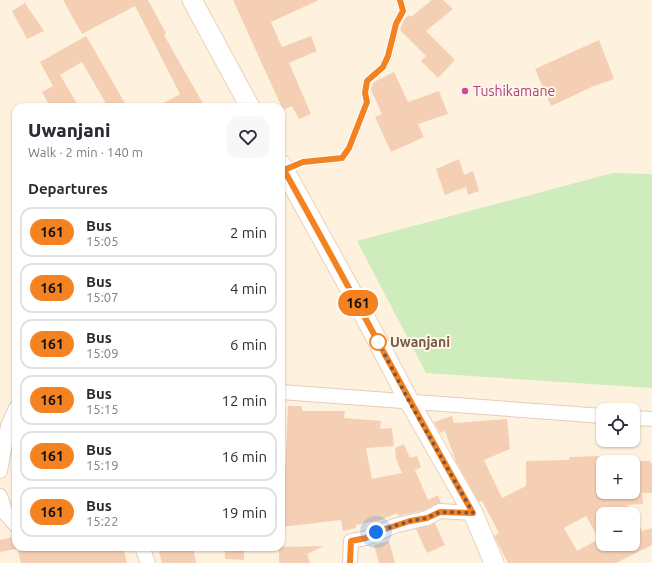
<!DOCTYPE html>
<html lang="en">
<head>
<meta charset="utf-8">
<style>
	body { margin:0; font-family:Ubuntu,sans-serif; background:#f7f7f7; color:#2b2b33; height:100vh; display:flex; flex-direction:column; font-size:15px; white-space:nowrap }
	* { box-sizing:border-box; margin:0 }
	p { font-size:13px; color:#7c7c81 }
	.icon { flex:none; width:22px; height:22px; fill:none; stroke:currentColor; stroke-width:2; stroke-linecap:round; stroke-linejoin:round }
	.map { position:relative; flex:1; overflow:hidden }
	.side { position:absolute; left:12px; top:103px; width:273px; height:448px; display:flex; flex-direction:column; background:#fff; border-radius:12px; box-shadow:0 1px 3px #0004 }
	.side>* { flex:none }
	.badge { padding:0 8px; border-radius:13px; font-size:14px; line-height:26px }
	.tools { position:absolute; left:596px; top:403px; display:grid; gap:8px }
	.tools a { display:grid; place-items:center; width:44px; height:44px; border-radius:8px; background:#fff; box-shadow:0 1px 3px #0004; font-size:20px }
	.you { position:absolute; width:20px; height:20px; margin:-10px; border:3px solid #fff; border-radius:50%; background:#1a73e8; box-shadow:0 0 0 6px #1a73e833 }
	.map>.badge { position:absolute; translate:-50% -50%; box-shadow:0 0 0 2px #fff }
	h2 { padding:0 16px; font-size:15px; line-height:36px }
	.round { display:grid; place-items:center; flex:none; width:42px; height:42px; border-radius:12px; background:#f7f7f7 }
	.headline { display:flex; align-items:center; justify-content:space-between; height:68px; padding:0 16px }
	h1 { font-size:19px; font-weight:800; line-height:30px }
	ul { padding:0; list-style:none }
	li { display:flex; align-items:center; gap:12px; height:50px; margin:0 8px 6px; padding:0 8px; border:2px solid #e1e1e2; border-radius:12px }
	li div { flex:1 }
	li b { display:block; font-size:15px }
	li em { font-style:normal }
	li .badge { min-width:44px; font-weight:700; text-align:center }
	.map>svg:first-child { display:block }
	.green { fill:#cfecbc }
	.building { fill:#f5cfb4; fill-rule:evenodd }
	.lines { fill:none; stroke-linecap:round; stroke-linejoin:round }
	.lane-casing { stroke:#e2ceba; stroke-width:9 }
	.street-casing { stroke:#e2ceba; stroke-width:16 }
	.secondary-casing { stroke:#ead1b9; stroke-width:21 }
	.lane { stroke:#fff; stroke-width:7 }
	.street { stroke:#fff; stroke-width:14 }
	.secondary { stroke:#fff; stroke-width:19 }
	.line-casing { stroke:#fff; stroke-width:9 }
	.line { stroke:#f58220; stroke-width:6 }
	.walk { stroke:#765745; stroke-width:4; stroke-dasharray:0 7.2 }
	.hotel-dot { fill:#d1479c; stroke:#fff6e6; stroke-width:1.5 }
	.stop-dot { fill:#fff; stroke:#f58220; stroke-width:2 }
	.labels { text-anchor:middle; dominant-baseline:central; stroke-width:4; stroke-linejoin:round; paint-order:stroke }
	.hotel-label { font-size:14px; fill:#b23c85; stroke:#fff6e6; text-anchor:start }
	.stop-label { font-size:14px; font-weight:bold; fill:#765745; stroke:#fff6e6; text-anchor:start }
</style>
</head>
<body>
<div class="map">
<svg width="652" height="563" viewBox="0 0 652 563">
	<rect width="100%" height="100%" fill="#fef2de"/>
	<path class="green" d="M613,173l39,1v214l-226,-15 -69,-132z"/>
	<g class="building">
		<path d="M63,0h85l18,33 -2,2 41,72h-49l24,-13 -45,-88 -53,28z"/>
		<path d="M233,0h86l-48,22 11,25 29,-11 6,15 -28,12 22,51 -12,5 -7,-13 -9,4z"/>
		<path d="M432,0h11l10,9 -27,22 29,29 -17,18 -17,-17 5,-5 -26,-26 4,-10 5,-5 2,2z"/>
		<path d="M25,3l19,28 -17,8 -15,-28z"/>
		<path d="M86,36l9,15 32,56h-19l-26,-45 -22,13 19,32h-29l-8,-15 11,-6 -13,-24z"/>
		<path d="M599,40l15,39 -20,7 -43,20 -16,-37z"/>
		<path d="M394,72l14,30 31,-11 9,23 -30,10 6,13 -33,15 -16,-35 7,-3 -11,-24 3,-8z"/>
		<path d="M459,159l5,16 9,-4 6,20 -11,4 -2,-8 -21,8 -9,-26z"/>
		<path d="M288,406h14v5h43l-1,7 37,3 -1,8 12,-1 2,18 -28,2 6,31 30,-6 -6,-14 -1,-11 9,-4 6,14 7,-2 4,11 -6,3 13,30 10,-5 3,8 -17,7 -25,6 -2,-3 -16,7 -25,5v3l-13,3 -2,-11 -60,7v-51h4z"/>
		<path d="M452,416l2,7 53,-4 3,30 -26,11 18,38 24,-12v-25l43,-1v-3l31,-1v36h33v-31h17v2h2v30h-10l1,11 -16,1 6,9h-30v30h30v-29l9,16 10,-3v17l-36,18h-108l-14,-27 5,-3 -17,-32 -3,1 -23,-40 -11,-31 -5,2 -6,-11zM586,516l13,23 -22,12 -13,-23z"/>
		<path d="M435,523l10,22 -18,8 -11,-24z"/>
		<path d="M16,536v13l-16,3v-12z"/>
		<path d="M389,541l6,22h-16l-5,-18z"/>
		<path d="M324,546l-17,8 3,9h-31v-16z"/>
		<path d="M33,547h90l4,16h-106l-3,-12z"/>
		<path d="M158,547h35l3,16h-34z"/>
		<path d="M225,547h19v13l-19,-1z"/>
	</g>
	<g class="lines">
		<g class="lane-casing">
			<path id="lane" d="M284,170l19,-8 39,-4 7,-10 18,-46 -2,-9 2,-12 16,-14 5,-10 8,-33 7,-13 -3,-11"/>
		</g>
		<g class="street-casing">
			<g id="street">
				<path d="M281,392l322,24"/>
				<path d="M633,418l19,1"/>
				<path d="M0,471l8,-45 8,-18"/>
				<path d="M0,496l6,18 10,11"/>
				<path d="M142,547l6,16"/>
				<path d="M350,563l1,-22 15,-3 28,-12 33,-8 13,-7 33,2"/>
			</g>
		</g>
		<g class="secondary-casing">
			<g id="secondary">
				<path d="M192,0l58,107"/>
				<path d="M281,164l74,134 54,103 64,112 21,50"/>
			</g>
		</g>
		<use href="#lane" class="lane"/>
		<use href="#street" class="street"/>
		<use href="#secondary" class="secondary"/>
	</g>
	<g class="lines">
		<g class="line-casing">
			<path id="line" d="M350,563l1,-22 15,-3 10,-6 34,-11 17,-3 13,-6 33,1c-65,-113 -125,-229 -189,-343l19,-8 39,-4 7,-10 18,-46 -2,-9 2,-12 16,-14 5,-11 8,-32 7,-13 -3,-11"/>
		</g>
		<use href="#line" class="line"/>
		<path class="walk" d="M376,532l34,-11 17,-3 13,-6 33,1 -64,-112 -34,-65 3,6"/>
	</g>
	<circle class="hotel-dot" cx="465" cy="91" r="4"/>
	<circle class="stop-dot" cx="378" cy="342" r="8"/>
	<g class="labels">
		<g class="hotel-label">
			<text x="473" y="91">Tushikamane</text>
		</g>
		<g class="stop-label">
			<text x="390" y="342">Uwanjani</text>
		</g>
	</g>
</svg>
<div class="tools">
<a><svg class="icon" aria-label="locate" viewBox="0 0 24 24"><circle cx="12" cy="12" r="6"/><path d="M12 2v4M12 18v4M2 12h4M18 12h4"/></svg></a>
<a>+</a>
<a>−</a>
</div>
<div class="you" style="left:376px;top:532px"></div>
<b class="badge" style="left:358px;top:303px;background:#f58220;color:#111">161</b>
<section class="side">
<div class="headline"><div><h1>Uwanjani</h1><p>Walk · 2 min · 140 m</p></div><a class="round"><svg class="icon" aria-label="heart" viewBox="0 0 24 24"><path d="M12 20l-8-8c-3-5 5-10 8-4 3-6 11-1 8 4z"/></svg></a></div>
<h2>Departures</h2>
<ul>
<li><span class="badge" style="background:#f58220;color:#111">161</span><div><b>Bus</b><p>15:05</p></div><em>2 min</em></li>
<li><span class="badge" style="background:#f58220;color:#111">161</span><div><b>Bus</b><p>15:07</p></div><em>4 min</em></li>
<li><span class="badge" style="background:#f58220;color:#111">161</span><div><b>Bus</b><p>15:09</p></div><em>6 min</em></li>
<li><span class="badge" style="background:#f58220;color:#111">161</span><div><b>Bus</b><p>15:15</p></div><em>12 min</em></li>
<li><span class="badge" style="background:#f58220;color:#111">161</span><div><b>Bus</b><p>15:19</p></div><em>16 min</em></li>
<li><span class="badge" style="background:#f58220;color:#111">161</span><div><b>Bus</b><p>15:22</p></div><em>19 min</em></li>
</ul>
</section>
</div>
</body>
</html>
